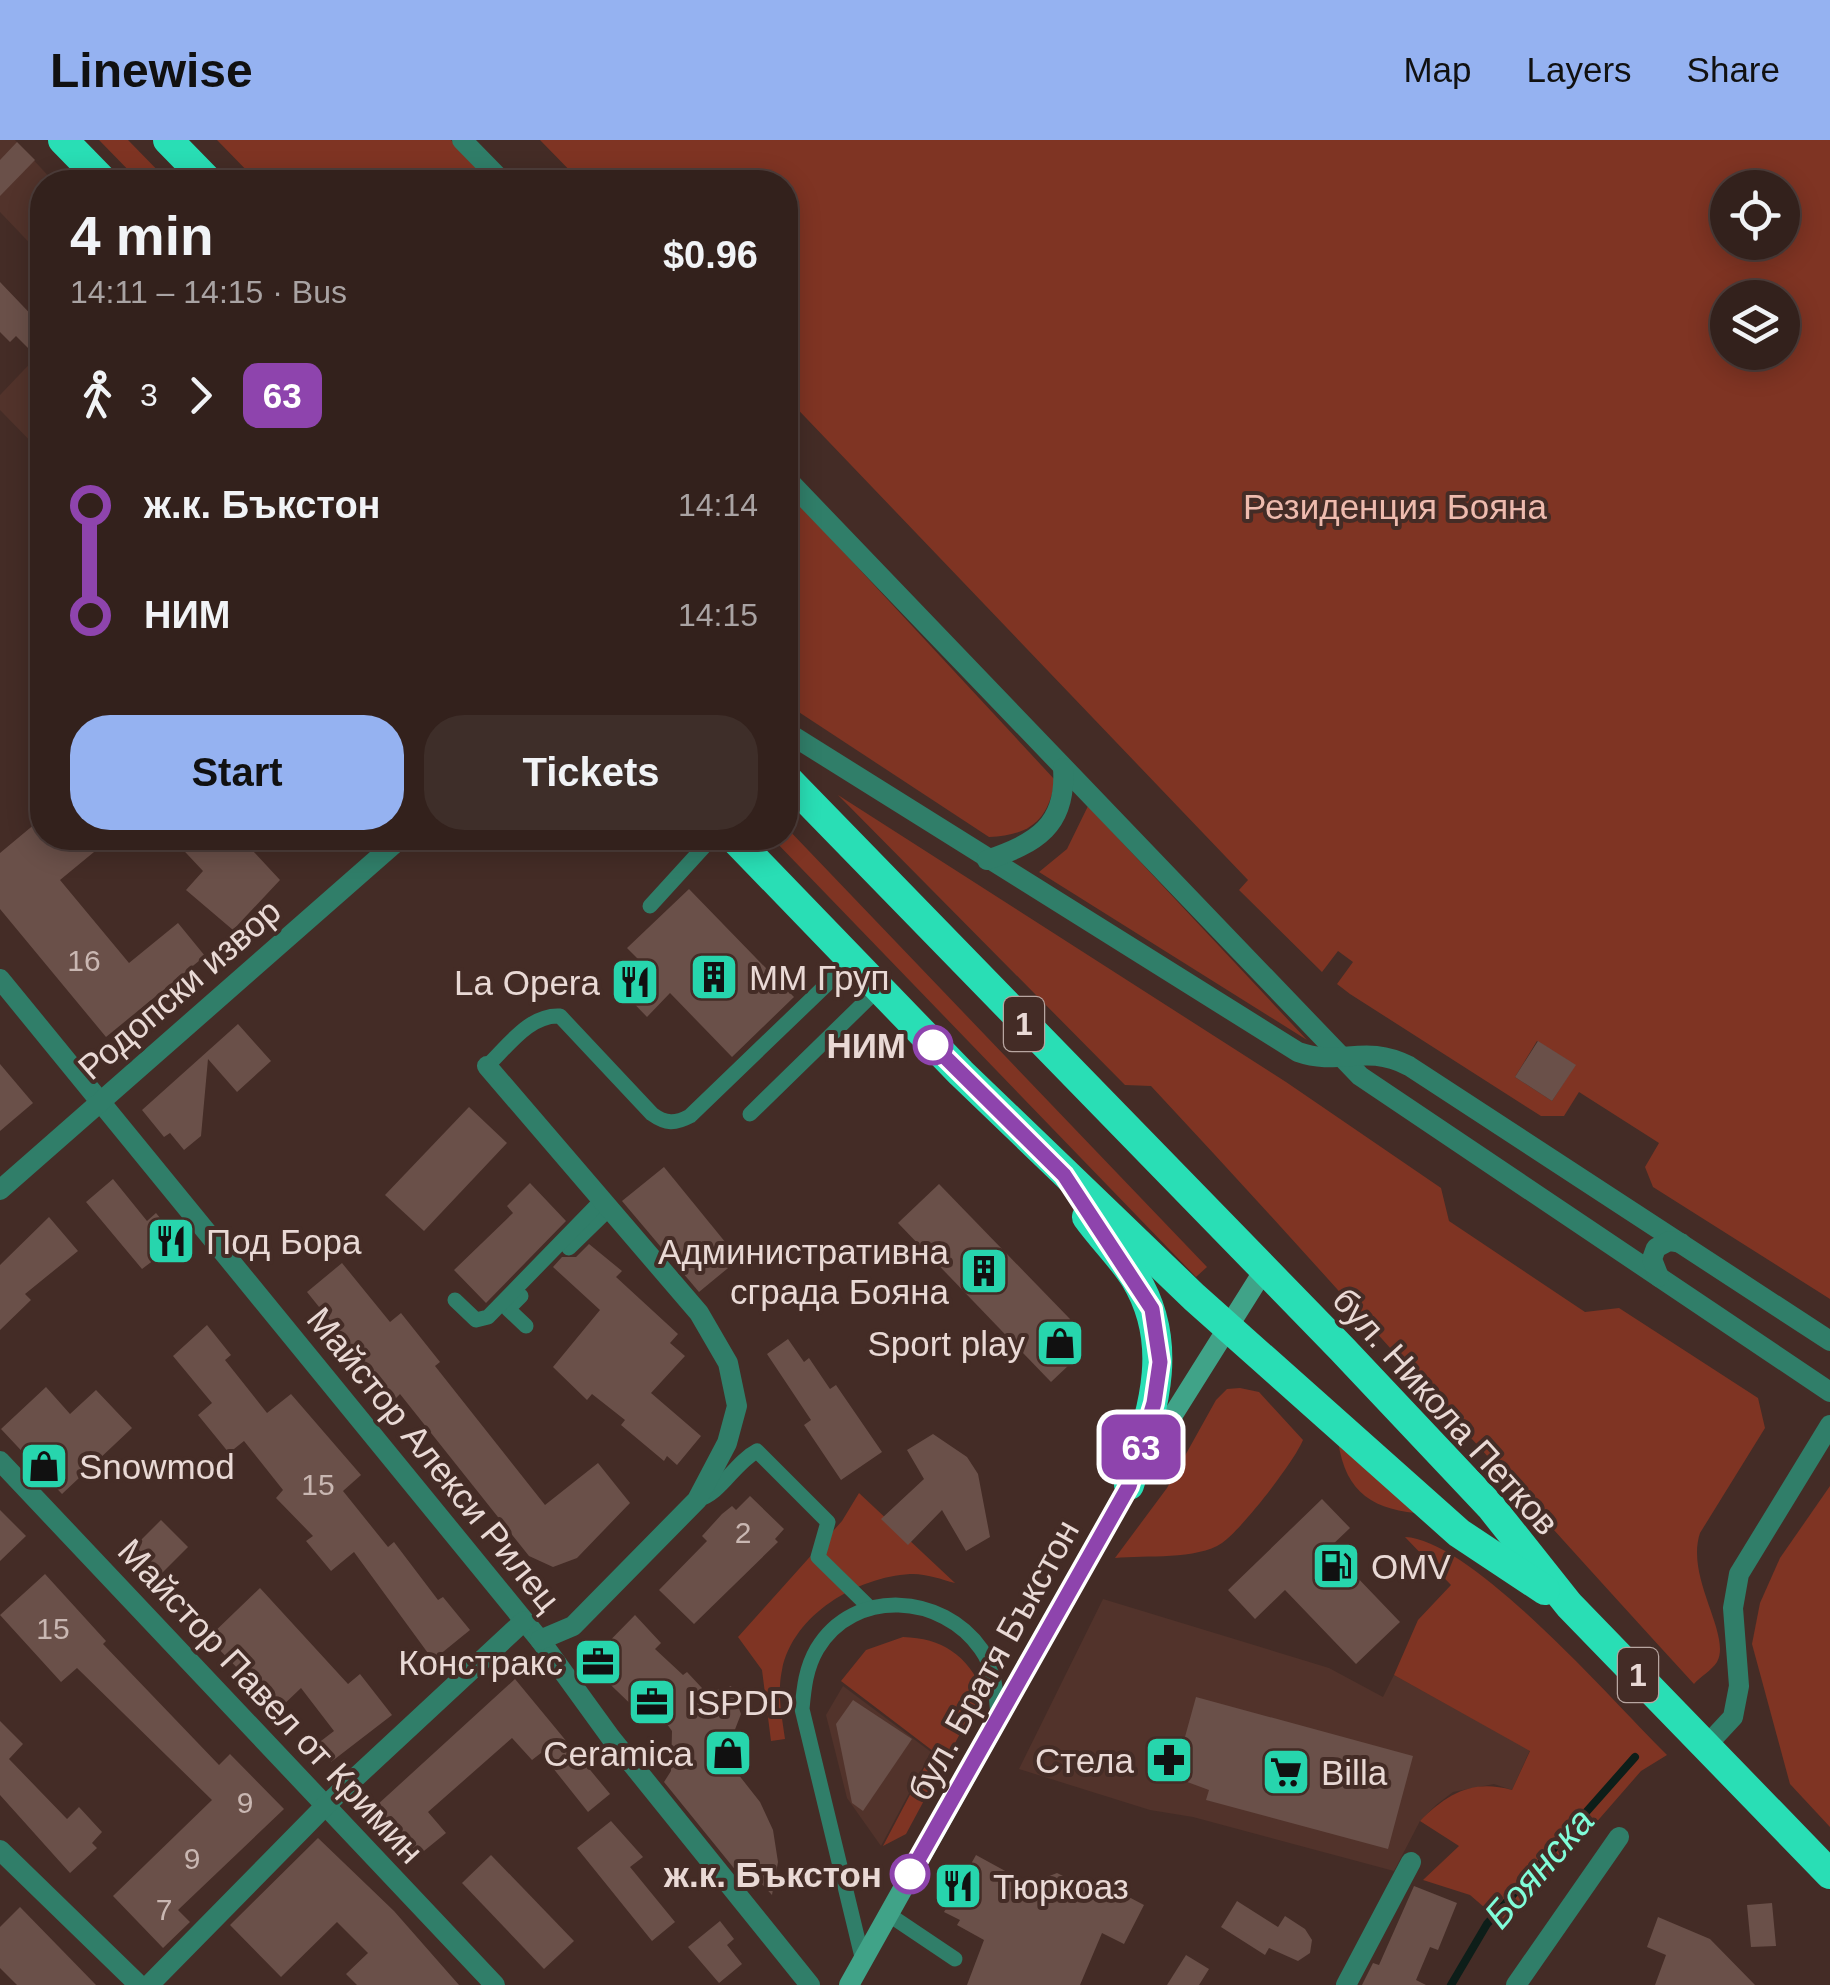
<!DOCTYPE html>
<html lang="en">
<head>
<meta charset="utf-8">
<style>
	body { margin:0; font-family:Helvetica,sans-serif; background:#3e2e29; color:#f1f3f6; height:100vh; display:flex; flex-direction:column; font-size:38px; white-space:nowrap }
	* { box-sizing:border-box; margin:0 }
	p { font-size:32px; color:#a9a3a3 }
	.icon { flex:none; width:55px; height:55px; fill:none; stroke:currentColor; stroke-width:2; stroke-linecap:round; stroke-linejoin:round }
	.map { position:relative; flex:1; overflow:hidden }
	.details { position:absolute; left:30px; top:30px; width:768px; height:680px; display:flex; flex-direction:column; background:#33211c; border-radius:40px; box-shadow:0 5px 25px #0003,0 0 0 2px #4e3e3b }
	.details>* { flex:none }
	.badge { padding:0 20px; border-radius:15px; font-size:35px; line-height:65px }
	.tools { position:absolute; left:1710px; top:30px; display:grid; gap:20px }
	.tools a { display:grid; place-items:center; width:90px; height:90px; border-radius:50%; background:#33211c; box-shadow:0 5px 25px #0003,0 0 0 2px #4e3e3b; font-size:50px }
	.map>.badge { position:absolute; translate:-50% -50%; box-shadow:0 0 0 5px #fff }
	.legs { display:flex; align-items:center; gap:15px; height:110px; padding:0 40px; font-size:32px }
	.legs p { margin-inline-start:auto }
	.summary { display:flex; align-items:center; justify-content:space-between; height:170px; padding:0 40px }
	h1 { font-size:55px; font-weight:700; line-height:75px }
	.action { display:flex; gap:20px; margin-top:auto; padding:20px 40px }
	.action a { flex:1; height:115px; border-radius:40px; background:#95b2f1; color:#111; font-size:40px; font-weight:700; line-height:115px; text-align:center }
	.action a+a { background:#3e2e29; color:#f1f3f6 }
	ul { padding:0 40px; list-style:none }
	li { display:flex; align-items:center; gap:35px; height:110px; font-size:38px }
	li i { display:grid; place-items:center; width:15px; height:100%; margin:0 12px; background:currentColor }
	li i::after { content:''; width:25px; height:25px; margin:-12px; border:8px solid; border-radius:50%; background:#33211c }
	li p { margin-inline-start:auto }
	li:first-child i { background:linear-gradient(#0000 50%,currentColor 0) }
	li:last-child i { background:linear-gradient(currentColor 50%,#0000 0) }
	header { display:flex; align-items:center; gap:60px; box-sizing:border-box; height:140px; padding:0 50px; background:#95b2f1; color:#111 }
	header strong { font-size:48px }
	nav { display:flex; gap:55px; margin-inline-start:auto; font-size:35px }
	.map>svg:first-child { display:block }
	.built { fill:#52332b }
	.green { fill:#7f3423; fill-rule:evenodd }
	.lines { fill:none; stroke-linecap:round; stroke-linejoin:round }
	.stream { stroke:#0d1e19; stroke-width:8 }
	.building { fill:#6a5049 }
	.lane { stroke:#307e69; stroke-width:15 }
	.street { stroke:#307e69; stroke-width:20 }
	.secondary { stroke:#40a388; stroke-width:20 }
	.highway { stroke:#29deb5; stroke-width:30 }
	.line-1-casing { stroke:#fff; stroke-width:22 }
	.line-1 { stroke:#8e44ad; stroke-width:15 }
	.stop-1-dot { fill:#fff; stroke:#8e44ad; stroke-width:5 }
	.labels { text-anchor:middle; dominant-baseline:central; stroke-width:8; stroke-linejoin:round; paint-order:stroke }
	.number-label { font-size:30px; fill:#c9b7b2 }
	.shield { fill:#442c26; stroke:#b8a5a0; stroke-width:2.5 }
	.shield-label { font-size:32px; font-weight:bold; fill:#e9d9d5 }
	.park-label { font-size:35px; fill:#eebbae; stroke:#442c26 }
	.poi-label { font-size:35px; fill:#e9d9d5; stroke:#442c26; text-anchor:start }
	.street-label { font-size:35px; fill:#e9d9d5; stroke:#442c26 }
	.stop-label { font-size:35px; font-weight:bold; fill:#e9d9d5; stroke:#442c26; text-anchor:end }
	.water-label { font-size:38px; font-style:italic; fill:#80fdd9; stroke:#442c26 }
</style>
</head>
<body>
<header>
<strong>Linewise</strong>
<nav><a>Map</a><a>Layers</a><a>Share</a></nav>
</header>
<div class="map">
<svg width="1830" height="1845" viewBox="0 0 1830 1845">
	<rect width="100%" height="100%" fill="#442c26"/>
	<g class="built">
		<path d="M0,0h15l39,42h-12v74l-42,-44z"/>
		<path d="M42,211v102l-42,-43v-15z"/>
		<path d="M1103,1459l226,69 54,29 11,-22 136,75 -18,40 -18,-6 -41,8 -17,13 -16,16 -26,50 -201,-54 -43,-7 -131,-41z"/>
		<path d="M843,1546l88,66 -50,94 -34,-48 -21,-83z"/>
	</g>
	<g class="green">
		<path d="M99,0h29l41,42h-29z"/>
		<path d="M217,0h234l41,42h-234z"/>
		<path d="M540,0h1290v1159l-177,-112 -8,-20 14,-24 -80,-51 -15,24h-23l-191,-122 -13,-10 16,-22 -15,-11 -16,21 -83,-82 9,-10 -463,-484v-214h-204zM1728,48h54v54h-54zM1728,158h54v54h-54zM1537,901l38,24 -23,36 -37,-24z"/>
		<path d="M785,349l270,291c-7,41 -25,55 -66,57l-204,-134z"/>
		<path d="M838,655l448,287 155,106 8,33 136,91 34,-4 139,90 7,30 -65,105c-15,45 32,102 17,129 -5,8 -17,15 -23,22 -183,-199 -359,-401 -543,-598l-26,-1z"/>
		<path d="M1088,666l219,234 -268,-168 28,-23z"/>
		<path d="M785,686l422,441 -11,10 -424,-439h13z"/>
		<path d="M1240,1248l19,4 44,48c-9,22 -61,89 -81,103 -25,17 -76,12 -107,15l52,-70 49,-88 11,-11z"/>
		<path d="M1338,1301l87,73c-51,-4 -79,-19 -87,-73z"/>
		<path d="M1830,1346v341l-40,-43 -38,-140 8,-41 20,-45z"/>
		<path d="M859,1353l96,90c-14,-4 -31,-10 -45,-9 -52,3 -117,40 -128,96 -5,23 0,47 3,69l-14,2 -9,-71 -24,-33 104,-116z"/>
		<path d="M1405,1397c68,3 209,166 262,218l-26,16 -135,155 -36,-31 -47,-15 36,-34 -39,-25c28,-28 53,-42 92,-31l18,-39 -136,-76 24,-55 33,-35z"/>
		<path d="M903,1497c39,1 64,18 80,54l-77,143 -23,12 50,-95 -92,-70 25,-31z"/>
	</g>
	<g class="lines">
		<path class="stream" d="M1451,1845l36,-61 148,-167"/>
	</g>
	<g class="building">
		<path d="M17,2l18,18 -35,36v-36z"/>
		<path d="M0,142l42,44v36l-26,-26 -6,6 -10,-10z"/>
		<path d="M42,678v20h69l-51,42 69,83 49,-40 27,33 -99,81 -106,-128v-56z"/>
		<path d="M172,698h69l39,42 -47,50 -47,-40 17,-19z"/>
		<path d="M689,749l105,108 -62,60 -62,-64 -23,24 -28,-29 20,-28 -12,-12z"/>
		<path d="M238,884l33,37 -34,31 -29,-33 -7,77 -17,14 -14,-17 -6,4 -22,-27z"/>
		<path d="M1538,901l38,24 -24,36 -37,-24z"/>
		<path d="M0,924l33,39 -33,28z"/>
		<path d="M469,967l38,36 -83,88 -39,-36z"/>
		<path d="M664,1027l75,92 -40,33 -77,-91z"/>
		<path d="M113,1039l34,42 9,-8 23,28 -37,28 -56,-67z"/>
		<path d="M530,1043l36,38 -80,82 -32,-33 59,-57 -6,-7z"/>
		<path d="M939,1044l131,135 4,24 -4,21 -19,18 -153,-159z"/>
		<path d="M49,1077l29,34 -53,43 6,6 -31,30v-65z"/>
		<path d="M589,1104l33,27 -6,6 62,57 -8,9 15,13 -34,37 50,43 -24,29 -10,-9 -3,5 -43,-36 4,-5 -33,-26 -5,6 -34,-33 47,-57 -47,-43 9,-10h14z"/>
		<path d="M342,1123l48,59 11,-9 39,49 -5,4 110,139 53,-42 32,40 -53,55 -24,9 -24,-11 -129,-162 -6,6 -87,-108z"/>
		<path d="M207,1185l24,30 -6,5 42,53 24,-19 70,81 -18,16 45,56 6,-5 44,58 5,-3 27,33 -37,30 -79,-108 -23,19 -25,-30 7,-5 -37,-38 7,-8 -39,-49 -15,12 -31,-38 14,-12 -39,-47z"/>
		<path d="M788,1199l16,23 5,-4 21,31 6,-4 46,67 -41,28 -37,-55 7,-5 -44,-66z"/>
		<path d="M46,1247l24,27 26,-24 36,38 -70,66 -61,-65z"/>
		<path d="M933,1294l34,23 11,17 12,63 -24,14 -24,-41 -34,35 -27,-26 43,-40 -17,-29z"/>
		<path d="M750,1356l34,33 -9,10 3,3 -84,82 -35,-34 48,-49 -5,-5 20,-22 10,-8 4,4z"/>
		<path d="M1322,1359l28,29 -21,20 71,74 -44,42 -71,-74 -30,29 -27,-29z"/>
		<path d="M0,1370l26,26 -26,25z"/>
		<path d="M161,1380l27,27 -26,26 -27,-27z"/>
		<path d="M45,1434l61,67 -3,3 116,121 11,-11 54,55 -106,101 12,12 -27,26 -50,-52 99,-96 -135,-132 -16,14 -61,-67z"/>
		<path d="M260,1448l88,96 12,-10 32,41 -61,47 -14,-18 17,-13 -33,-43 -23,22 -70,-72z"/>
		<path d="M635,1475l26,28 -6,6 28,26 4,-3 15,16 20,2 9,-4 10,28 -7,18 14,4 -10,23v15l22,28 13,28 5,32 -6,33 -13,-14 -22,-9 -73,-90 7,-11 1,-40 -18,-25 -10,11 -56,-54z"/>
		<path d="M515,1539l95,115 -22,18 -47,-59 -9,7 -20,-22 -84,74 18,21 -27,22 -43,-49z"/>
		<path d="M1196,1557l217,59 -25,93 -182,-49 3,-10 -57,-21 6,-19 22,5z"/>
		<path d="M853,1560l59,39 -49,72 -11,-8 -16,-79z"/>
		<path d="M0,1581l23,23 -14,15 58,60 12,-12 23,25 -10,11 5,5 -27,25 -70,-78z"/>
		<path d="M611,1681l32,36 -13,10 45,55 -23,19 -75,-93z"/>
		<path d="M318,1698l76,73 65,74h-102l-11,-11 22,-21 -31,-31 -56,55 -51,-52z"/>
		<path d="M491,1715l83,86 -30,28 -82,-86z"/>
		<path d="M976,1715l53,29 28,-11 42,21 5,-10 40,21 -20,39 -22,-11 -22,52h-113l17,-45 -27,-15 3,-5 -16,-8z"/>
		<path d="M1414,1746l43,17 -19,47 -8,-3 -14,33 10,5h-64l11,-22 6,2z"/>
		<path d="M1237,1761l41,26 7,-11 20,13 7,11 -2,13 -12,8 -29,-13 -4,7 -44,-28z"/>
		<path d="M1772,1763l4,43 -25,1 -4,-42z"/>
		<path d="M20,1767l76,78h-79l-17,-17v-41z"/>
		<path d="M1658,1777l52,22 45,46h-100l11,-30 -19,-8z"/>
		<path d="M720,1781l14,18 -7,6 15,19 -23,19 -31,-36z"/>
		<path d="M1186,1815l23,14 -10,16h-32z"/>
	</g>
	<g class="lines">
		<g class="lane">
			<path d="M650,766l62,-68"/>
			<path d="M487,926c21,-20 43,-52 73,-50l92,98c14,10 23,10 38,2l160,-154"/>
			<path d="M750,974l128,-125"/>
			<path d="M569,1108l40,-39"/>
			<path d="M521,1156l-13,13 18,17"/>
			<path d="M455,1160l21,20 12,-3 114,-117"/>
			<path d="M697,1360c24,-6 37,-37 60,-49l71,71 -10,35 52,51"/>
			<path d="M888,1774l67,45"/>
			<path d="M863,1821l-61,-252c2,-22 4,-41 15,-60 37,-62 126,-55 164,0 14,19 15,44 17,67"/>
		</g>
		<g class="street">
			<path d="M462,0l41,42"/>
			<path d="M785,337l575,599 470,316"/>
			<path d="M785,591l513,321c43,15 66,-9 111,14l421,275"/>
			<path d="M987,720c49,-17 80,-34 76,-92"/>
			<path d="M0,839l540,661 71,98 199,247"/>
			<path d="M487,926l212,247 29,50 9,43 -10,37 -30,57 -124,126 -33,14"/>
			<path d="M0,1050l401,-352"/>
			<path d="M1659,1137l-7,-18 4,-11 13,-7 12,2"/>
			<path d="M0,1321l495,524"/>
			<path d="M1707,1605l26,-28 6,-31 -6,-78 6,-34 91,-149"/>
			<path d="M0,1710l139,135"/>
			<path d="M149,1845l177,-180 198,-184"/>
			<path d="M1346,1845l65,-123"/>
			<path d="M1516,1845l103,-148"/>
		</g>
		<path class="secondary" d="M849,1845l280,-500 135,-215"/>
		<g class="highway">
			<path d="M63,0l41,42"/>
			<path d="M168,0l41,42"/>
			<path d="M785,637l557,572 149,158 78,98 261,269"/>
			<path d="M734,698l227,235 233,224 265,236 86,57"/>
			<path d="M1087,1077c15,21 34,39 48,61 42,69 16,136 -6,207"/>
		</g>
	</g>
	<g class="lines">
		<g class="line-1-casing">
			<path id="line-1" d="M910,1734l219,-388 25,-83 6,-41 -8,-53 -88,-134 -131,-130"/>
		</g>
		<use href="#line-1" class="line-1"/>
	</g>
	<defs>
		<g id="building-square" transform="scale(2.5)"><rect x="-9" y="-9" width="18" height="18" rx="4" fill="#27d5ad" stroke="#442c26"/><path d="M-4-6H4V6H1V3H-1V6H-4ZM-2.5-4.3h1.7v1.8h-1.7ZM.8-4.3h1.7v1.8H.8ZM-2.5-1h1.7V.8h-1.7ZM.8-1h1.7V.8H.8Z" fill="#111"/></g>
		<g id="restaurant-square" transform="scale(2.5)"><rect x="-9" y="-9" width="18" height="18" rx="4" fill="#27d5ad" stroke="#442c26"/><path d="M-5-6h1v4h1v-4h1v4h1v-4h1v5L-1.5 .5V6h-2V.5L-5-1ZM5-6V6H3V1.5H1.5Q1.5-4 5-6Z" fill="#111"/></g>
		<g id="shop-square" transform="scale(2.5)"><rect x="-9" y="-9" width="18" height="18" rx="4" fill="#27d5ad" stroke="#442c26"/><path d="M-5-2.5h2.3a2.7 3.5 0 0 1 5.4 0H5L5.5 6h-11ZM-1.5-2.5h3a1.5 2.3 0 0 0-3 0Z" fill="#111"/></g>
		<g id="fuel-square" transform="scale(2.5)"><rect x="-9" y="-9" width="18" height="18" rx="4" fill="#27d5ad" stroke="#442c26"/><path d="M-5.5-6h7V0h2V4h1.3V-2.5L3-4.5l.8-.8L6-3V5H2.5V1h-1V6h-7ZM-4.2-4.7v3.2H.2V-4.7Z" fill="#111"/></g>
		<g id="office-square" transform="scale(2.5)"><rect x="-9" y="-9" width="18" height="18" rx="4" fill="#27d5ad" stroke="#442c26"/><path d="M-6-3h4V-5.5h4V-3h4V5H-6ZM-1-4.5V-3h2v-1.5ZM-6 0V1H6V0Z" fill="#111"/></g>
		<g id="pharmacy-square" transform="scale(2.5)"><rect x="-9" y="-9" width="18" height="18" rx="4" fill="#27d5ad" stroke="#442c26"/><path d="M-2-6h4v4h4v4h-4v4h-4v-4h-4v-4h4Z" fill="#111"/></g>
		<g id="supermarket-square" transform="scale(2.5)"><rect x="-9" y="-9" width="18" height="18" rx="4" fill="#27d5ad" stroke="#442c26"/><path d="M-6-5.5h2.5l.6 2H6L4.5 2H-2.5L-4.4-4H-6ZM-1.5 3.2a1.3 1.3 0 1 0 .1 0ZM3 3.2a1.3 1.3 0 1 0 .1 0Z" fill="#111"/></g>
	</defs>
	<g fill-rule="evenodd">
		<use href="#building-square" x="714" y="837"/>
		<use href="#restaurant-square" x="635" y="842"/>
		<use href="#restaurant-square" x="171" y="1101"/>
		<use href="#building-square" x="984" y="1131"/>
		<use href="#shop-square" x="1060" y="1203"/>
		<use href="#shop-square" x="44" y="1326"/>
		<use href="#fuel-square" x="1336" y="1426"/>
		<use href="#office-square" x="598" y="1522"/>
		<use href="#office-square" x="652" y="1562"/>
		<use href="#shop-square" x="728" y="1613"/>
		<use href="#pharmacy-square" x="1169" y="1620"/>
		<use href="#supermarket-square" x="1286" y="1632"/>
		<use href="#restaurant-square" x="958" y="1746"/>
	</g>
	<g class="stop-1-dot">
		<circle cx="933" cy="905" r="18"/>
		<circle cx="910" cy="1734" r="18"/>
	</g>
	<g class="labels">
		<g class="number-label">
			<text x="84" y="820">16</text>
			<text x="318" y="1344">15</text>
			<text x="743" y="1392">2</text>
			<text x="53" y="1488">15</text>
			<text x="245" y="1662">9</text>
			<text x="192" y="1718">9</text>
			<text x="164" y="1769">7</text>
		</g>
		<g class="shield">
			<rect x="1004" y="857" width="40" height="54" rx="8"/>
			<rect x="1618" y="1508" width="40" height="54" rx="8"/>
		</g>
		<g class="shield-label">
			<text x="1024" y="884">1</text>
			<text x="1638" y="1535">1</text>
		</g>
		<g class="park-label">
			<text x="1395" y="366">Резиденция Бояна</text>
		</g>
		<g class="poi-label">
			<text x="749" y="837">ММ Груп</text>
			<text x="600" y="842" text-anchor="end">La Opera</text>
			<text x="206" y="1101">Под Бора</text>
			<text x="949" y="1111" text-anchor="end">Административна<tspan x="949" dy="40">сграда Бояна</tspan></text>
			<text x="1025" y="1203" text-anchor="end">Sport play</text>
			<text x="79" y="1326">Snowmod</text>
			<text x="1371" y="1426">OMV</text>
			<text x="563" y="1522" text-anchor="end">Констракс</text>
			<text x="687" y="1562">ISPDD</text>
			<text x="693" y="1613" text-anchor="end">Ceramica</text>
			<text x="1134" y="1620" text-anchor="end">Стела</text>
			<text x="1321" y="1632">Billa</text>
			<text x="993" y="1746">Тюркоаз</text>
		</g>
		<g class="street-label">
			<text transform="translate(179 849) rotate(-41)">Родопски извор</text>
			<text transform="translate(1446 1271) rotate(48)">бул. Никола Петков</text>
			<text transform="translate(434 1319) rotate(51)">Майстор Алекси Рилец</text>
			<text transform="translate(993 1520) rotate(-61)">бул. Братя Бъкстон</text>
			<text transform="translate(271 1561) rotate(47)">Майстор Павел от Кримин</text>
		</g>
		<g class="stop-label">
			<text x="906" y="905">НИМ</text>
			<text x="882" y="1734">ж.к. Бъкстон</text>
		</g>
		<g class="water-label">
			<text transform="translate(1539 1728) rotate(-49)">Боянска</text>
		</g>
	</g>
</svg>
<div class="tools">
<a><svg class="icon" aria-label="locate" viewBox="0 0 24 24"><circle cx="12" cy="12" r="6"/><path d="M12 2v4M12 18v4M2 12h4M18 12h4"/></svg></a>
<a><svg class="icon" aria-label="layers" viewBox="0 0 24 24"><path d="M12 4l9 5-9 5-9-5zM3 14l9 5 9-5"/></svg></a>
</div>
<b class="badge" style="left:1141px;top:1307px;background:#8e44ad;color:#fff">63</b>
<section class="details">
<div class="summary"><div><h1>4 min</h1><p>14:11 – 14:15 · Bus</p></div><b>$0.96</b></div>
<div class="legs"><svg class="icon" aria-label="walk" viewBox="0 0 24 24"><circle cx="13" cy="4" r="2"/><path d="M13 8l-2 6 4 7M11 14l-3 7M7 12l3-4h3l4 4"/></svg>3<svg class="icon" aria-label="forward" viewBox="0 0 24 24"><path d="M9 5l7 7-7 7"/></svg><b class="badge" style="background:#8e44ad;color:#fff">63</b></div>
<ul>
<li><i style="color:#8e44ad"></i><b>ж.к. Бъкстон</b><p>14:14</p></li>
<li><i style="color:#8e44ad"></i><b>НИМ</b><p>14:15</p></li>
</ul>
<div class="action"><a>Start</a><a>Tickets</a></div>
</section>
</div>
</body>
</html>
